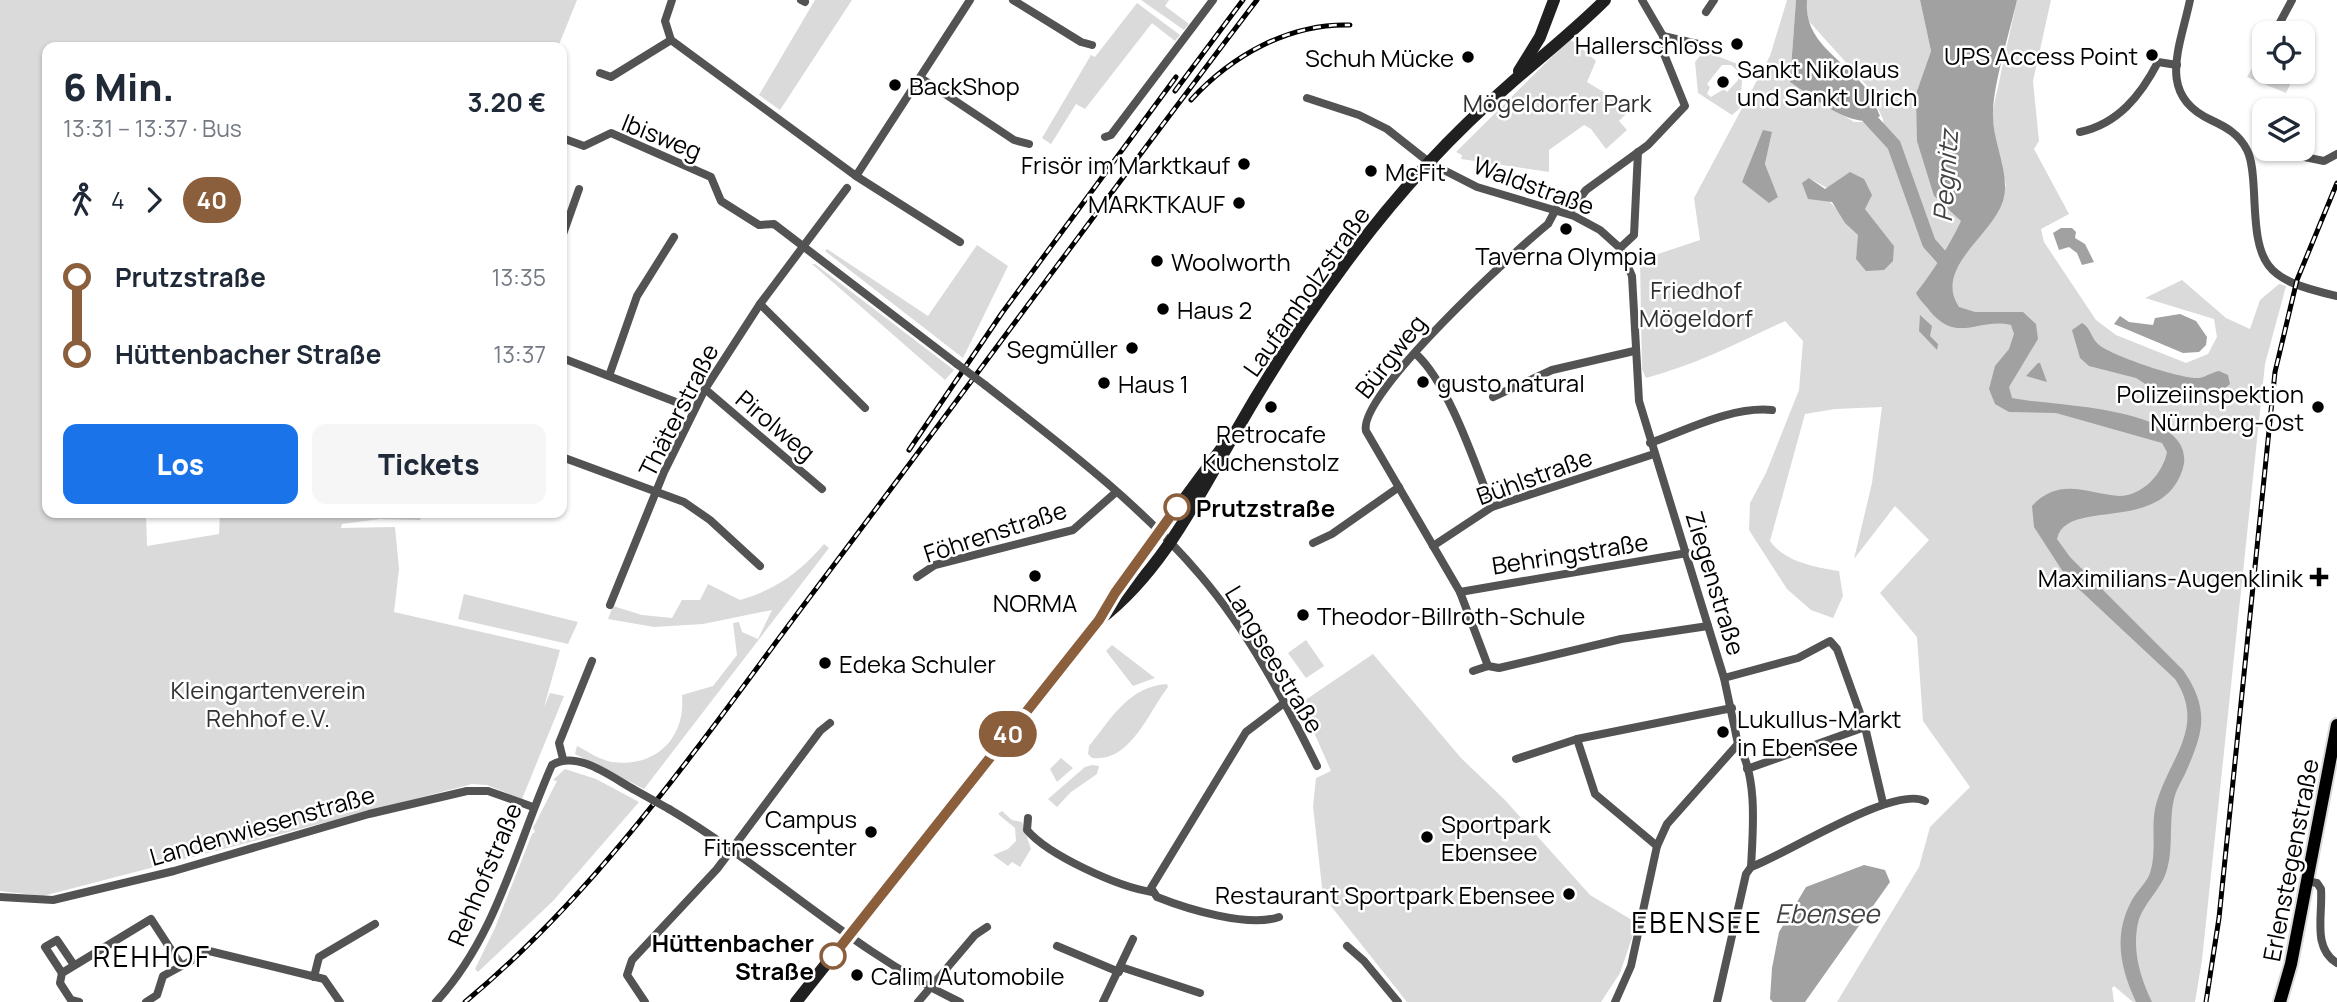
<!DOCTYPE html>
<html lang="de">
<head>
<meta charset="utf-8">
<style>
	body { margin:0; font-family:Manrope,sans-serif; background:#f6f6f7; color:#1f2937; height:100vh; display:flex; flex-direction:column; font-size:26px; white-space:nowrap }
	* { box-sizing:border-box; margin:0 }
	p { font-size:23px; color:#747a83 }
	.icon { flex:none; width:38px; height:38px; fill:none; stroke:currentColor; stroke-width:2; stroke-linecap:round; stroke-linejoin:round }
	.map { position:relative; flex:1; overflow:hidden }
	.panel { position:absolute; left:42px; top:42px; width:525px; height:476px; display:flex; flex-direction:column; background:#fff; border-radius:14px; box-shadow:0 2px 5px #0004 }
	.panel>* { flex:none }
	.badge { padding:0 14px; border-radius:23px; font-size:24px; line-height:46px }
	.fabs { position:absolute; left:2252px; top:21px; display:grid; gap:14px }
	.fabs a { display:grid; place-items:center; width:63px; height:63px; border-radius:14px; background:#fff; box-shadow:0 2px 5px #0004; font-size:35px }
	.map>.badge { position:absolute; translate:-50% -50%; box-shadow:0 0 0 4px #fff }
	.legs { display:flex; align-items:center; gap:10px; height:77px; padding:0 21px; font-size:23px }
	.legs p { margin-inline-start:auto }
	.headline { display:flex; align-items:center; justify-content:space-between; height:119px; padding:0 21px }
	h1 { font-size:38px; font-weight:800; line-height:52px }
	.button { display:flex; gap:14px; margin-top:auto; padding:14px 21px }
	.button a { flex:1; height:80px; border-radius:14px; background:#1a73e8; color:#fff; font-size:28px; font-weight:800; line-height:80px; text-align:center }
	.button a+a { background:#f6f6f7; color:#1f2937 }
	ul { padding:0 21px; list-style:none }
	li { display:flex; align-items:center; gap:24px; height:77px; font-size:26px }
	li i { display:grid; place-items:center; width:10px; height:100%; margin:0 9px; background:currentColor }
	li i::after { content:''; width:18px; height:18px; margin:-9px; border:5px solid; border-radius:50%; background:#fff }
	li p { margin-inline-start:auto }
	li:first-child i { background:linear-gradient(#0000 50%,currentColor 0) }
	li:last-child i { background:linear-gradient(currentColor 50%,#0000 0) }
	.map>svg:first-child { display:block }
	.green { fill:#dadada; fill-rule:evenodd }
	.water { fill:#a1a1a1 }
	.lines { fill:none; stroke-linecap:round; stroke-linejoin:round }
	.river { stroke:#a1a1a1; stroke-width:14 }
	.primary-casing { stroke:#dbdbdb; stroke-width:16 }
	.street { stroke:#535353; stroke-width:8 }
	.secondary { stroke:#202020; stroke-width:12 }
	.primary { stroke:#000; stroke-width:12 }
	.tram { stroke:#000; stroke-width:2 }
	.rail-casing { stroke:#000; stroke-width:5 }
	.rail { stroke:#fff; stroke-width:2.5; stroke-dasharray:8; stroke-linecap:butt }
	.street-bridge { stroke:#535353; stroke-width:8 }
	.line-1-casing { stroke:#fff; stroke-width:16 }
	.line-1 { stroke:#8b5e3c; stroke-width:10 }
	.poi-dot { fill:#000; stroke:#fff; stroke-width:2.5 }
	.stop-1-dot { fill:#fff; stroke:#8b5e3c; stroke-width:3.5 }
	.labels { text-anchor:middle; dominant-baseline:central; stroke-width:5; stroke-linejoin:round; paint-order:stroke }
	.poi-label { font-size:24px; fill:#000; stroke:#fff; text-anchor:start }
	.park-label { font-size:24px; fill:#313131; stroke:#fff }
	.street-label { font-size:24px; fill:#000; stroke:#fff }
	.stop-label { font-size:24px; font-weight:bold; fill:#000; stroke:#fff; text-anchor:start }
	.water-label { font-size:26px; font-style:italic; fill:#424242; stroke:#fff }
	.quarter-label { font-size:28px; letter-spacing:2px; fill:#000; stroke:#fff }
</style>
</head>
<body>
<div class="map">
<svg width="2337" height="1002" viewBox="0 0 2337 1002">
	<rect width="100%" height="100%" fill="#fff"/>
	<g class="green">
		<path d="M0,0h577l-19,47h-511v466h99l1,33 72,-12 1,-21h202l-2,7 -40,-1 -38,5 -1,4 54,-1 4,42 -5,43 166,38 -16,57 6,-14 14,3 -42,103 -35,-14 -15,-1 -429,112 -43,-5z"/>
		<path d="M815,0h37l-72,110 -21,-15z"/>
		<path d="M1141,0h28l-4,6 24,18 -5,6z"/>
		<path d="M1787,0h9l-6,82 64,40h18l13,18 -2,-21 -15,-32 -62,-69 -1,-18h115l11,51 -15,44 18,101 45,41 27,-52 -9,-34 -5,-37 25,-114h34l-18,81 6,60 -5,8 35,65 -28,15 3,13 52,78 20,15 70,28 22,-9 9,-17 -3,-18 -69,-21 37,-18 44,38 24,11 10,-29 19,-16 7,2 -21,78 -63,596 -7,42h-62l-19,-16 -2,2 2,14h-277l82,-135 11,-40 40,-40 -47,-66 -6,-84 -37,-44 49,-53 -34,-34 -41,53 18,-76 10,-76 -47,2 -30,5 -35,127c15,21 45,26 69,30l4,25 -10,22 -22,-8 -24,-21 -38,-59 1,-27 16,-30 33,-83 4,-49 -18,-20c-45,21 -92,45 -139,57l-4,-9 -2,-109 60,-20 -6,-42 76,-142zM1772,132l-7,32 13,33 -36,-15zM1809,178l56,31 29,37 -38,12 3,-23z"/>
		<path d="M1137,3l43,32 -5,6 -23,-18 -67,86 -9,-5 -25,40 -9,-6 49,-83 4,2z"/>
		<path d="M1570,39l26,22 -9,21 23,14 16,18 -7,7 8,9 -21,19 -15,-20 -7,-4 -35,25v22l-88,-13 1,-4 -6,-3z"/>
		<path d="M2264,47v25h32l-10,21 -39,-16z"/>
		<path d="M1704,51l39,15 -3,42 -8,7 -34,-22 -3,-31zM1722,65h9l7,6v9l-11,12 -3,-3 -13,8 -4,-3 3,-7 -3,-3z"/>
		<path d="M977,245l31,21 -45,92 -138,-107 2,-2 101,67z"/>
		<path d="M812,264h3l139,106 -9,10z"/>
		<path d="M824,544l5,4 -185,241 -69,-35 2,-8c10,5 23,14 35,16 44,6 74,-24 70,-67l31,-9 24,-31 -4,-32 6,-1 3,10 16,7 14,-29 -69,14 -49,3 -46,-8 5,-13 29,9 30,3 10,-18h18l8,-16 32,16c37,-11 60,-28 84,-56z"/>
		<path d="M464,594l114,28 -10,22 -110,-25z"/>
		<path d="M1306,640l18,26 -18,12 -18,-25z"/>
		<path d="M1112,645l43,33 -22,8 -27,-35z"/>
		<path d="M1373,654l88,104 44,42 85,95 47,28 -17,50 -19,29h-194l-84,-106 -10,-90 3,-28 15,-7 -30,-68z"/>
		<path d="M1167,684l1,3c-20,26 -38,76 -76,71l-4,-4 1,-8c22,-27 40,-60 78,-62z"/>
		<path d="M1061,758l12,10 -16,14 -7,-13z"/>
		<path d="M1092,765l7,1 -2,8 -26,18 -14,15 -9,-8 37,-32z"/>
		<path d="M565,769l31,10 43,23 -86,99 -75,71 -3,-3 20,-41 37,-94 3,-2 -2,-4 24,-47 -4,-1z"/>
		<path d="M1002,811l10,9 10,2 9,27 -11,18 -8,-5 -4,4 -15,-11 15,-6 8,-8 -1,-13 -17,-14z"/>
	</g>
	<g class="water">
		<path d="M1796,0h11c-4,41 34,58 58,87 7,8 11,20 15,29 -24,18 -68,-20 -90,-34z"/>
		<path d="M1920,0h97c-7,31 -25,88 -24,116 0,28 18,59 10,85 -11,35 -70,67 -44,106l16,5h48l13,12 2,15 -29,48 3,11c35,8 193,7 170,73 -22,64 -116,26 -125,68l13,18 113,113c27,39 21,62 2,104 -4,8 -9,16 -11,25 -6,25 1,54 -10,79 -7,14 -20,27 -25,41 -8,29 1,58 13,83h-16c-16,-35 -23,-67 -4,-102 5,-9 15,-18 18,-27 7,-22 1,-43 5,-64 11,-49 53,-80 20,-130l-108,-101 -33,-51 -2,-21c28,-30 56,-12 87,-10 24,0 44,-23 48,-44l-5,-9 -106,-30 -47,-1 -14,-8 -6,-15 6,-23 14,-17 5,-15 -3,-9c-33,-8 -54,20 -82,-15 -5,-7 -9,-9 -13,-17 18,-23 33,-47 45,-72l-27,-25 -17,-55 -1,-47 15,-43z"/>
		<path d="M1763,130l9,2 -7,32 13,33 -9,6 -27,-21z"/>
		<path d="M1850,172l14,7 8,16 -7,14 29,37 -1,15 -9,9 -18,1 -10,-12 2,-24 -13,-12 -13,-21 -24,-3 -6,-16 7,-5 16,11z"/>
		<path d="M2061,228h11l4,4 -1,6 10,6 9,18 -12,3 -5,-12 -8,-6 -10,3 -6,-17z"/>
		<path d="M2180,314l16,7 11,16 -1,8 -7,7 -16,1 -69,-29 6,-8 9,6 24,3 2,-7z"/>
		<path d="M1920,315l12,11 -2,10 8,8 -1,6 -18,-19z"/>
		<path d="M2082,323c9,5 9,15 16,21 11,11 85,36 101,34 7,-1 13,-6 20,-7l9,4 2,9 -8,7 -49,3 -26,-9 -11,-7 -47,-12 -9,-8 -8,-28z"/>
		<path d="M2038,363h2l7,19 -21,-6z"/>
		<path d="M1864,865l21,5 5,12 -85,120h-32l-3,-3 2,-31 7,-36 27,-45z"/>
	</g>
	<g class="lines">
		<path class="river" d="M1860,108l34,37 35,98 17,19"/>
		<g class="primary-casing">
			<path id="primary" d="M2280,1002l11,-38 46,-239"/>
		</g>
		<g class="street">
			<path d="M672,0l-7,21 6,19 185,136 104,66"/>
			<path d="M801,0l4,2"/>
			<path d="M1013,0l68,42 11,3"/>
			<path d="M2190,0c-10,48 -34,95 21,120 15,7 28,14 36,30 6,12 6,29 7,42 3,74 8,87 83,104"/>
			<path d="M1706,12l8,-12"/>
			<path d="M2276,30l16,-30"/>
			<path d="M1663,36l35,8"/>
			<path d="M600,73l11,4 60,-37"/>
			<path d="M921,78l93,62 15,4"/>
			<path d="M1307,98l52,17 28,14 43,34 47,24 97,29 26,14 20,18 12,28 7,125 85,277 14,66 -71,80 -10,22 -26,120 -16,36"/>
			<path d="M2080,132c38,-8 61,-37 78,-70l19,3"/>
			<path d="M1105,137l6,-2 102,-135"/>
			<path d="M562,138l22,8 27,-13 100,44 10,24 38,24 15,-1 183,140"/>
			<path d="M2265,149l59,12 13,-7"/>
			<path d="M856,176l114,-176"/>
			<path d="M1569,213l17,-23 62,-45 37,-39 -21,-52 -1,-18 -21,-36"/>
			<path d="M562,237l17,-48"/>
			<path d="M1620,248l14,-13 4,-83"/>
			<path d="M760,304l105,104"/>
			<path d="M1416,354c33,30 59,110 76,153"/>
			<path d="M562,358l132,51"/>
			<path d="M609,376l28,-80 37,-59"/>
			<path d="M985,385c74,58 154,118 215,190 48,56 85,126 117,191"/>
			<path d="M705,389l117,100"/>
			<path d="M1493,397l59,-27 82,-19"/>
			<path d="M1650,443c37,-13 82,-37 122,-33"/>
			<path d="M562,457l122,45 26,18 50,46"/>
			<path d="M1313,543l19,-9 67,-47"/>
			<path d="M1433,546l59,-39 162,-53"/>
			<path d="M917,577l18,-12 138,-35 42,-37"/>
			<path d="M1460,592l227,-39"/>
			<path d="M610,605l54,-133 41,-83 55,-85 87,-116"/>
			<path d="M1488,666l-28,-74 -94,-161c-9,-36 150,-181 182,-207l8,-15"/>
			<path d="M1473,671l15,-5 11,2 122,-29 87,-13"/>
			<path d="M1724,678l74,-20 32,-17 7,8 28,78 18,76"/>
			<path d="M1577,739l18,55 62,52"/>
			<path d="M563,759l-4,-16 33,-82"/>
			<path d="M1516,759l61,-20 155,-31"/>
			<path d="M1747,769l118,-42"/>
			<path d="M669,809c101,60 184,143 291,193"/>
			<path d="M1028,818l-1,12c21,25 91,57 125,62"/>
			<path d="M1751,867c36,-13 143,-82 174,-66"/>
			<path d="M2306,881l11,2 4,6c2,26 -9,59 16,74"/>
			<path d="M0,897l53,3 121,-29 195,-57 98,-23h21l45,16"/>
			<path d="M1279,917c-30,11 -92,-8 -122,-20l-6,-9 95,-156 38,-29"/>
			<path d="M1057,946l62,26"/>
			<path d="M1347,946l17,15 34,41"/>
			<path d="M1121,967l79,26"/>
			<path d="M62,973l-17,-26 12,-7 17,25"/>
			<path d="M314,977l5,-20 56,-33"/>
			<path d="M79,1002l-8,-2 -11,-17 2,-10 89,-54 30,46"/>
			<path d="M146,1002l11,-7 6,-19 46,-25 115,28 16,23"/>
			<path d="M436,1002c61,-66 80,-156 116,-237 25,-15 58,11 81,24"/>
			<path d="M645,1002l-18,-27 5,-15 85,-91 103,-138 10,-8"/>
			<path d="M918,1002l57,-67 12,-8"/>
			<path d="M1103,1002l30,-63"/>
			<path d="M1717,1002l29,-128 5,-7c2,-37 7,-90 -13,-123"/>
		</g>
		<g class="secondary">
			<path d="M1519,71l21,-34 14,-37"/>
			<path d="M1099,620c62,-47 98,-121 136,-187 33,-58 70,-115 110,-169 47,-64 105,-128 165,-180 32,-28 65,-54 95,-84"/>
			<path d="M796,1002l303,-382 16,-27 109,-148"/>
		</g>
		<use href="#primary" class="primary"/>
		<path class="tram" d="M2282,1002l9,-29 46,-239"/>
		<g class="rail-casing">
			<g id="rail">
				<path d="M1175,91l68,-91"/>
				<path d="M1191,100c40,-44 98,-77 159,-75"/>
				<path d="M909,450l93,-137 174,-236"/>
				<path d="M465,1002c135,-112 236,-260 341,-400 151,-200 299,-403 451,-602"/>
				<path d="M2206,1002l13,-84 56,-546 22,-92 40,-97"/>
			</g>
		</g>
		<use href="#rail" class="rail"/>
		<g class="street-bridge">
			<path d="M957,364l28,21"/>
			<path d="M633,789l36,20"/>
		</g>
	</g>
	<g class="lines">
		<g class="line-1-casing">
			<path id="line-1" d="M833,956l266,-336 16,-27 62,-86"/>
		</g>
		<use href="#line-1" class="line-1"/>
	</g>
	<g class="poi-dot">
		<circle cx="1737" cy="44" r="7"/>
		<circle cx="2152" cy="55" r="7"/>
		<circle cx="1468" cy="57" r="7"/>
		<circle cx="1723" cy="82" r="7"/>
		<circle cx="895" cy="85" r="7"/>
		<circle cx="1244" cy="164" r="7"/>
		<circle cx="1371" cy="171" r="7"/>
		<circle cx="1239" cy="203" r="7"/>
		<circle cx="1566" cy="229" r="7"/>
		<circle cx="1157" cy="261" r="7"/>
		<circle cx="1163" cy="309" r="7"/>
		<circle cx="1132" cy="348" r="7"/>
		<circle cx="1423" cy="382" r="7"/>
		<circle cx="1104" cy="383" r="7"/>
		<circle cx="1271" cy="407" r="7"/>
		<circle cx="2318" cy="407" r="7"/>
		<circle cx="1035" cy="576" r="7"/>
		<path d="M2315.5 566.5h7v7h7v7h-7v7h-7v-7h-7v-7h7z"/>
		<circle cx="1303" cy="615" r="7"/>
		<circle cx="825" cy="663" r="7"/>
		<circle cx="1723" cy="732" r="7"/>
		<circle cx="871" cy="832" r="7"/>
		<circle cx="1427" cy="837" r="7"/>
		<circle cx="1569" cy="894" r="7"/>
		<circle cx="857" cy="975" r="7"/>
	</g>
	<g class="stop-1-dot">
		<circle cx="1177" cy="507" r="12"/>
		<circle cx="833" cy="956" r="12"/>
	</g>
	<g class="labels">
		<g class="poi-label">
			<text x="1723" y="44" text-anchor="end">Hallerschloss</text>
			<text x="2138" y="55" text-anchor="end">UPS Access Point</text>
			<text x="1454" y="57" text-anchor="end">Schuh Mücke</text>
			<text x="1737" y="68">Sankt Nikolaus<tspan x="1737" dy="28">und Sankt Ulrich</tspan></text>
			<text x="909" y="85">BackShop</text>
			<text x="1230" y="164" text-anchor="end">Frisör im Marktkauf</text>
			<text x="1385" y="171">McFit</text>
			<text x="1225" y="203" text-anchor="end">MARKTKAUF</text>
			<text x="1566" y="255" text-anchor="middle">Taverna Olympia</text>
			<text x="1171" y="261">Woolworth</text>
			<text x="1177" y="309">Haus 2</text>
			<text x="1118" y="348" text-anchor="end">Segmüller</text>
			<text x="1437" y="382">gusto natural</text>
			<text x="1118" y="383">Haus 1</text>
			<text x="2304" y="393" text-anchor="end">Polizeiinspektion<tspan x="2304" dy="28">Nürnberg-Ost</tspan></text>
			<text x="1271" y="433" text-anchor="middle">Retrocafe<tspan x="1271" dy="28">Kuchenstolz</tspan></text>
			<text x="2303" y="577" text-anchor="end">Maximilians-Augenklinik</text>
			<text x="1035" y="602" text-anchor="middle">NORMA</text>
			<text x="1317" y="615">Theodor-Billroth-Schule</text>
			<text x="839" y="663">Edeka Schuler</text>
			<text x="1737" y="718">Lukullus-Markt<tspan x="1737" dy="28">in Ebensee</tspan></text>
			<text x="857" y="818" text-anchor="end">Campus<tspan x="857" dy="28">Fitnesscenter</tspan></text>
			<text x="1441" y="823">Sportpark<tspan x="1441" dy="28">Ebensee</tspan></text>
			<text x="1555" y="894" text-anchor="end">Restaurant Sportpark Ebensee</text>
			<text x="871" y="975">Calim Automobile</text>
		</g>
		<g class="park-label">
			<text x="1557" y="102">Mögeldorfer Park</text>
			<text x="1696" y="289">Friedhof<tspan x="1696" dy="28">Mögeldorf</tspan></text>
			<text x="268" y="689">Kleingartenverein<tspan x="268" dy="28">Rehhof e.V.</tspan></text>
		</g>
		<g class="street-label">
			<text transform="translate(662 136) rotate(22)">Ibisweg</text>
			<text transform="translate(1534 185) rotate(20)">Waldstraße</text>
			<text transform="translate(1306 291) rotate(-55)">Laufamholzstraße</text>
			<text transform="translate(1390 356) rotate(-52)">Bürgweg</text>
			<text transform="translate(678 410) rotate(-63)">Thäterstraße</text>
			<text transform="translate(776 425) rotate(40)">Pirolweg</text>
			<text transform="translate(1534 476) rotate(-20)">Bühlstraße</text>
			<text transform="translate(995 531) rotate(-18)">Föhrenstraße</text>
			<text transform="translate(1570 553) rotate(-9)">Behringstraße</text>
			<text transform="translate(1716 583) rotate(73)">Ziegenstraße</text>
			<text transform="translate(1275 659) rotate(59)">Langseestraße</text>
			<text transform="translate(262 825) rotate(-16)">Landenwiesenstraße</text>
			<text transform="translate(2290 860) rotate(-79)">Erlenstegenstraße</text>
			<text transform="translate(484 874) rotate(-67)">Rehhofstraße</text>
		</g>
		<g class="stop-label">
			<text x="1196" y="507">Prutzstraße</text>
			<text x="814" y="942" text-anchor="end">Hüttenbacher<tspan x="814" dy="28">Straße</tspan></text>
		</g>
		<g class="water-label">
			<text transform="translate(1945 176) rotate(-86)">Pegnitz</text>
			<text x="1827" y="913">Ebensee</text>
		</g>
		<g class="quarter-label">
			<text x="1697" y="922">EBENSEE</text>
			<text x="152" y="956">REHHOF</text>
		</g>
	</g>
</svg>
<div class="fabs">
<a><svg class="icon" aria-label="locate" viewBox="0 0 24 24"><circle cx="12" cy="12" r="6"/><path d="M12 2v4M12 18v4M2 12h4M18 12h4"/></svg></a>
<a><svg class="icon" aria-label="layers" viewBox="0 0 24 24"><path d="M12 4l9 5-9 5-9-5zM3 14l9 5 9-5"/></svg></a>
</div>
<b class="badge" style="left:1008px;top:734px;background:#8b5e3c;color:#fff">40</b>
<section class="panel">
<div class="headline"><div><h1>6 Min.</h1><p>13:31 – 13:37 · Bus</p></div><b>3.20 €</b></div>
<div class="legs"><svg class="icon" aria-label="walk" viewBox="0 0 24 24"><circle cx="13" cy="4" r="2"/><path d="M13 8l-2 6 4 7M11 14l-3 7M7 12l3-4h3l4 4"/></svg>4<svg class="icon" aria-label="forward" viewBox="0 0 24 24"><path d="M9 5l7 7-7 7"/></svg><b class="badge" style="background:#8b5e3c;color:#fff">40</b></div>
<ul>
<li><i style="color:#8b5e3c"></i><b>Prutzstraße</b><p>13:35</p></li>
<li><i style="color:#8b5e3c"></i><b>Hüttenbacher Straße</b><p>13:37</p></li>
</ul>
<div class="button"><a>Los</a><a>Tickets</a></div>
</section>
</div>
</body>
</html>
